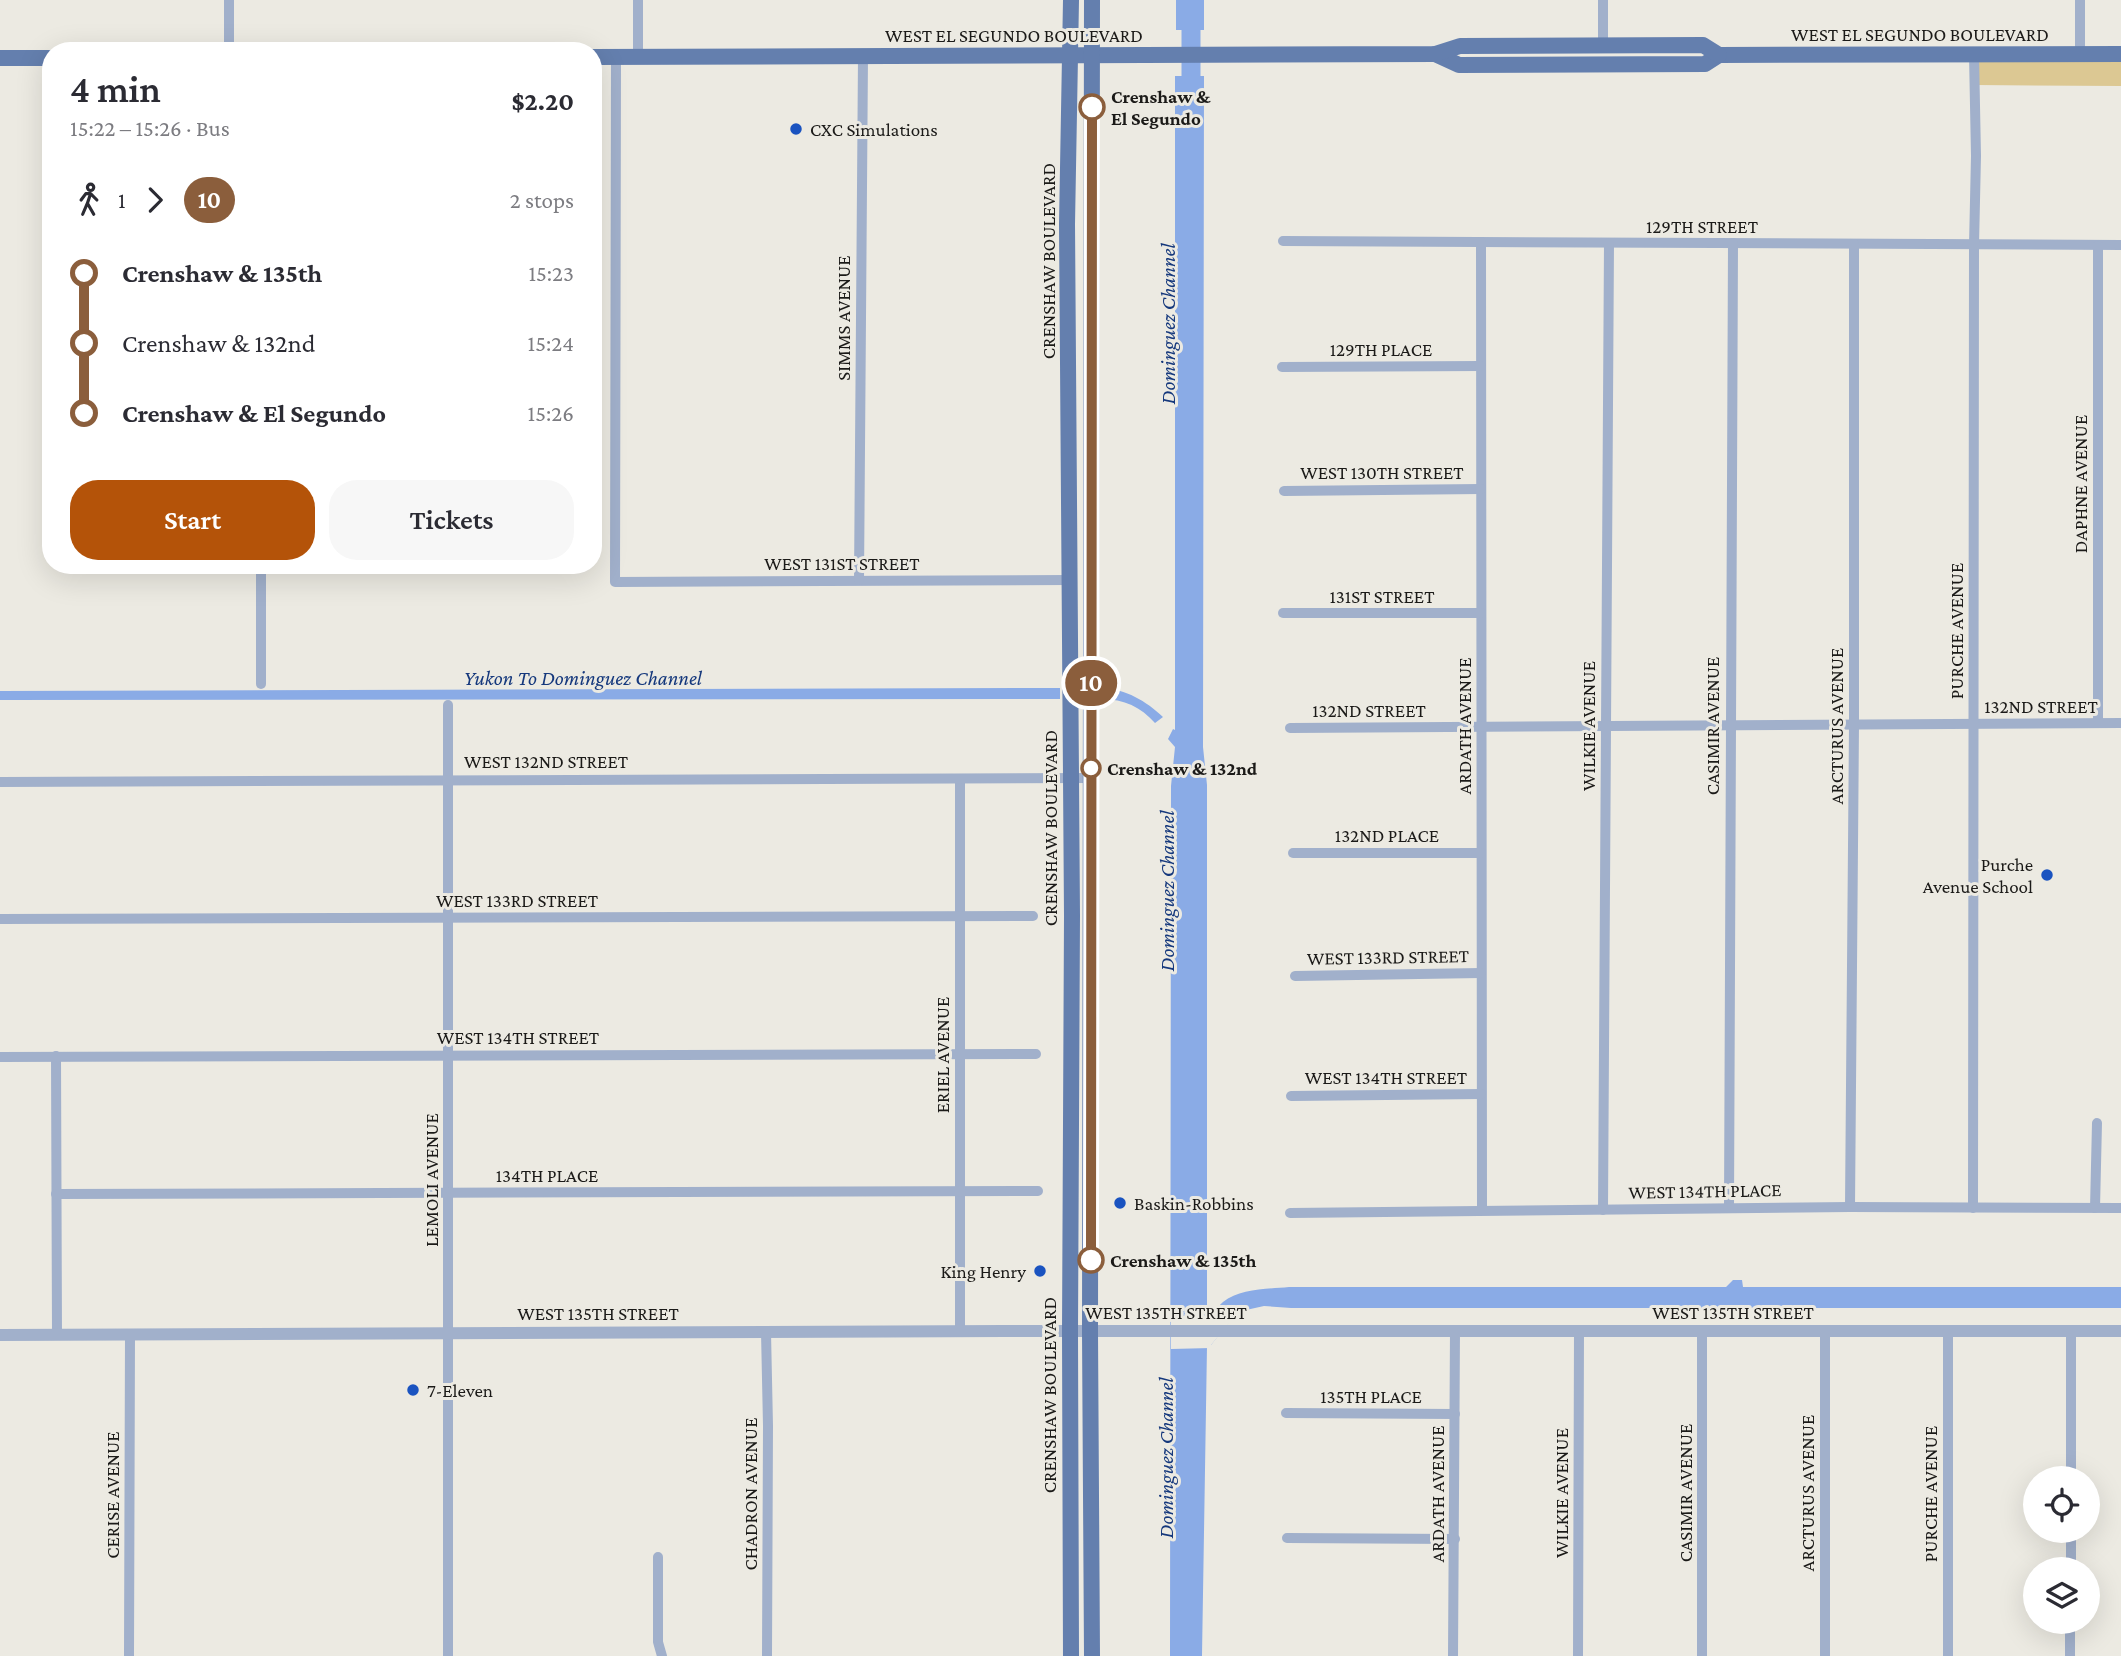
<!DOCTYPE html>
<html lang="en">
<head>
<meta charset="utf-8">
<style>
	body { margin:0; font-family:"Crimson Pro",serif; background:#f7f7f7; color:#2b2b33; height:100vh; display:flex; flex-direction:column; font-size:26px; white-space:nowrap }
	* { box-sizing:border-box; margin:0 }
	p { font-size:23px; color:#7c7c81 }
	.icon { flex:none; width:38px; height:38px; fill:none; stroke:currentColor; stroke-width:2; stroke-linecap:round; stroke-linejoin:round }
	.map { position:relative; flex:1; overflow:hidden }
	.drawer { position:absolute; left:42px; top:42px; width:560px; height:532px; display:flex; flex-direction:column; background:#fff; border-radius:28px; box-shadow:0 7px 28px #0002 }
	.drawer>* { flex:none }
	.badge { padding:0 14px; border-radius:23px; font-size:24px; line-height:46px }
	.fabs { position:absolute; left:2023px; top:1466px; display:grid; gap:14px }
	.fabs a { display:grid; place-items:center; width:77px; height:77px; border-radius:50%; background:#fff; box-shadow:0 7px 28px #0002; font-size:35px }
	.map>.badge { position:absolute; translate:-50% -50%; box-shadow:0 0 0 4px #fff }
	.legs { display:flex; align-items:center; gap:10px; height:77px; padding:0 28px; font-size:23px }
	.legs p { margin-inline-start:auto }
	.headline { display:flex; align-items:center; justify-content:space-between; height:119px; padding:0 28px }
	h1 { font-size:38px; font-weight:600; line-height:52px }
	.button { display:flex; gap:14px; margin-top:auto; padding:14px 28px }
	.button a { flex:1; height:80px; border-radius:28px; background:#b45309; color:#fff; font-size:28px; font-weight:600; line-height:80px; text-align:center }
	.button a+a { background:#f7f7f7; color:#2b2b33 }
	ul { padding:0 28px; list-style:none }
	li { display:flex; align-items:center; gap:24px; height:70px; font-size:26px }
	li i { display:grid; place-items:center; width:10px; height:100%; margin:0 9px; background:currentColor }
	li i::after { content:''; width:18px; height:18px; margin:-9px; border:5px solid; border-radius:50%; background:#fff }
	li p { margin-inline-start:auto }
	li:first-child i { background:linear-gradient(#0000 50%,currentColor 0) }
	li:last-child i { background:linear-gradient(currentColor 50%,#0000 0) }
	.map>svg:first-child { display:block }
	.green { fill:#dcc893 }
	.water { fill:#8aabe6 }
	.pier { fill:#eceae2 }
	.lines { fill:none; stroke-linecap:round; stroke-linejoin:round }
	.river { stroke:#8aabe6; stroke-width:19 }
	.minor { stroke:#a1b0cb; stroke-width:10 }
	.tertiary { stroke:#a1b0cb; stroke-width:12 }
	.primary { stroke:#647fae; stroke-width:16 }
	.line-1-casing { stroke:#fff; stroke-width:16 }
	.line-1 { stroke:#8b5e3c; stroke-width:10 }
	.stop-1-dot { fill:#fff; stroke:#8b5e3c; stroke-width:3.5 }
	.poi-dot { fill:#1a53c0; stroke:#eceae2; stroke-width:2.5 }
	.labels { text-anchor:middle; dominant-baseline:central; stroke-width:6; stroke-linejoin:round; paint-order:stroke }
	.street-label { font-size:19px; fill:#1b1a18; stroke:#eceae2 }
	.stop-label { font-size:19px; font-weight:bold; fill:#1b1a18; stroke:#eceae2; text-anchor:start }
	.poi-label { font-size:19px; fill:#1b1a18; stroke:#eceae2; text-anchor:start }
	.water-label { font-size:21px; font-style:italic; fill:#15387c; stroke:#eceae2 }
</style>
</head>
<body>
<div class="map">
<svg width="2121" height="1656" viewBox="0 0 2121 1656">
	<rect width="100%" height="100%" fill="#eceae2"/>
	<path class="green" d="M2121,54v32l-146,-1 -1,-30z"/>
	<g class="water">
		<rect x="1176" y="0" width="28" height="30"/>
		<path d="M1175,76h29l-1,671 4,38v534c6,-5 10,-12 16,-17 17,-14 45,-13 66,-15h437l7,-7h9l1,7h378v21h-830l-27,-2 -27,6 -26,33 -4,1 -5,310h-32l1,-870 4,-39 -7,-8 5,-10 2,1z"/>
		<path d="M1060,688v11l-1060,1v-9z"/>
		<path d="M1102,688c24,1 44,13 61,29l-8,6c-14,-16 -31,-24 -53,-24z"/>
	</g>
	<path class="pier" d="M1218,1307l1,8 16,1 -24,29v3l-40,1v-33h40z"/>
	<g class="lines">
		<path class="river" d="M1191,100v-100"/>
		<g class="minor">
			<path d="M229,0v51"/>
			<path d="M1603,0v45"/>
			<path d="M2080,0v54"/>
			<path d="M616,57l-1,525 455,-2"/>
			<path d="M638,57v-57"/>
			<path d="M1283,241l838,4"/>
			<path d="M1481,242l1,968"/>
			<path d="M1282,367l199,-1"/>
			<path d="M1284,491l197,-2"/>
			<path d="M261,565v119"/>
			<path d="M859,580l4,-524"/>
			<path d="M1283,613h198"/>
			<path d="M448,705v951"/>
			<path d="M2098,723v-477"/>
			<path d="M1290,728l831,-5"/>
			<path d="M960,779v552"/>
			<path d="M0,782l1092,-4"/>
			<path d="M1293,853h188"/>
			<path d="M0,919l1033,-3"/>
			<path d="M1295,976l186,-3"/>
			<path d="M56,1056l1,279"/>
			<path d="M0,1057l1036,-3"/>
			<path d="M1291,1096l190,-2"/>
			<path d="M56,1194l982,-3"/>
			<path d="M1850,1207l4,-482v-481"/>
			<path d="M1729,1208l4,-965"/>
			<path d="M1973,1208l1,-963 2,-89 -2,-101"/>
			<path d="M2095,1208l2,-85"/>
			<path d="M1603,1210l6,-967"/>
			<path d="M1290,1213l560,-6 271,1"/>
			<path d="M1948,1331v325"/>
			<path d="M766,1332l2,94 -1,230"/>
			<path d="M1286,1413l169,1"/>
			<path d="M2071,1479v-148"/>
			<path d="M1287,1538l168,1"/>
			<path d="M658,1557v85l4,14"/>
			<path d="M2071,1570v-39"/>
			<path d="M129,1656l1,-321"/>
			<path d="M1453,1656l2,-325"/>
			<path d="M1578,1656l1,-326"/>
			<path d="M1702,1656v-325"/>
			<path d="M1825,1656v-325"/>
			<path d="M2070,1656v-34"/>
		</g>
		<path class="tertiary" d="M0,1335l1004,-4h1117"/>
		<g class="primary">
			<path d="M1071,0l-4,224 5,692 -2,415 1,325"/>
			<path d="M1435,54l24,11 246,-1 14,-9 402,-1"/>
			<path d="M593,57l842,-3 25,-8 243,-1 16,10"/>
			<path d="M0,58h51"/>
			<path d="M1092,1656l-2,-324 2,-1332"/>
		</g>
	</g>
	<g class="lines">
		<g class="line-1-casing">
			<path id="line-1" d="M1091,1260l1,-1153"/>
		</g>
		<use href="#line-1" class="line-1"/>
	</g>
	<g class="stop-1-dot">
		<circle cx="1092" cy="107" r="12"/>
		<circle cx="1091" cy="768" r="9"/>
		<circle cx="1091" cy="1260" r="12"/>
	</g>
	<g class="poi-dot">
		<circle cx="796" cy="129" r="7"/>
		<circle cx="2047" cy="875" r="7"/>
		<circle cx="1120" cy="1203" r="7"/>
		<circle cx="1040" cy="1271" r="7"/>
		<circle cx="413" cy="1390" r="7"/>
	</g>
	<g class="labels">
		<g class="street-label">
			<text x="1920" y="34">WEST EL SEGUNDO BOULEVARD</text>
			<text x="1014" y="35">WEST EL SEGUNDO BOULEVARD</text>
			<text x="1702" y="226">129TH STREET</text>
			<text transform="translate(1048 261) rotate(-90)">CRENSHAW BOULEVARD</text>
			<text transform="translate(843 318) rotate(-90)">SIMMS AVENUE</text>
			<text x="1381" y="349">129TH PLACE</text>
			<text x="1382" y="472">WEST 130TH STREET</text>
			<text transform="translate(2080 484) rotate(-90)">DAPHNE AVENUE</text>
			<text x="842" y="563">WEST 131ST STREET</text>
			<text x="1382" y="596">131ST STREET</text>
			<text transform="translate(1956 631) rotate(-90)">PURCHE AVENUE</text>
			<text x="2041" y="706">132ND STREET</text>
			<text x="1369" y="710">132ND STREET</text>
			<text transform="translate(1464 726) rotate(-90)">ARDATH AVENUE</text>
			<text transform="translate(1588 726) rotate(-90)">WILKIE AVENUE</text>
			<text transform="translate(1712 726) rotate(-90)">CASIMIR AVENUE</text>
			<text transform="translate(1836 726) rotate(-90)">ARCTURUS AVENUE</text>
			<text x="546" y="761">WEST 132ND STREET</text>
			<text transform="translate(1050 828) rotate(-90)">CRENSHAW BOULEVARD</text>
			<text x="1387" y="835">132ND PLACE</text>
			<text x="517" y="900">WEST 133RD STREET</text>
			<text transform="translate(1388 957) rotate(-1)">WEST 133RD STREET</text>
			<text x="518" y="1037">WEST 134TH STREET</text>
			<text transform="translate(942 1055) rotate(-90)">ERIEL AVENUE</text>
			<text x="1386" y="1077">WEST 134TH STREET</text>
			<text x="547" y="1175">134TH PLACE</text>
			<text transform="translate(431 1180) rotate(-90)">LEMOLI AVENUE</text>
			<text transform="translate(1705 1191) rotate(-1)">WEST 134TH PLACE</text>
			<text x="1166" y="1312">WEST 135TH STREET</text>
			<text x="1733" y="1312">WEST 135TH STREET</text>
			<text x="598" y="1313">WEST 135TH STREET</text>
			<text transform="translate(1049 1395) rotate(-90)">CRENSHAW BOULEVARD</text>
			<text x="1371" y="1396">135TH PLACE</text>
			<text transform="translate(1561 1493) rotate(-90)">WILKIE AVENUE</text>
			<text transform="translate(1685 1493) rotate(-90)">CASIMIR AVENUE</text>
			<text transform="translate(1807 1493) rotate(-90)">ARCTURUS AVENUE</text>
			<text transform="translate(750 1494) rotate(-90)">CHADRON AVENUE</text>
			<text transform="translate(1437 1494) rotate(-90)">ARDATH AVENUE</text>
			<text transform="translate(1930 1494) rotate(-90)">PURCHE AVENUE</text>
			<text transform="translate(112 1495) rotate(-90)">CERISE AVENUE</text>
		</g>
		<g class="stop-label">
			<text x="1111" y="96">Crenshaw &amp;<tspan x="1111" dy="22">El Segundo</tspan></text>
			<text x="1107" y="768">Crenshaw &amp; 132nd</text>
			<text x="1110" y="1260">Crenshaw &amp; 135th</text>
		</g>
		<g class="poi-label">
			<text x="810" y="129">CXC Simulations</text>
			<text x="2033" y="864" text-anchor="end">Purche<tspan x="2033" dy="22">Avenue School</tspan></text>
			<text x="1134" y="1203">Baskin-Robbins</text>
			<text x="1026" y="1271" text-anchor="end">King Henry</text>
			<text x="427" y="1390">7-Eleven</text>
		</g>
		<g class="water-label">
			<text transform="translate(1168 324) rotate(-90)">Dominguez Channel</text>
			<text x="583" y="678">Yukon To Dominguez Channel</text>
			<text transform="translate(1167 891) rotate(-90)">Dominguez Channel</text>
			<text transform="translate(1166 1458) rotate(-90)">Dominguez Channel</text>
		</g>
	</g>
</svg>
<div class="fabs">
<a><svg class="icon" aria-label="locate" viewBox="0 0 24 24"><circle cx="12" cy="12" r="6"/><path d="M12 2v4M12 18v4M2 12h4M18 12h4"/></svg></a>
<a><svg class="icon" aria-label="layers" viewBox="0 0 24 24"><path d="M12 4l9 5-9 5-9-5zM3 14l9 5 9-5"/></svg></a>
</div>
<b class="badge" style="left:1091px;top:683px;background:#8b5e3c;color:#fff">10</b>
<section class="drawer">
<div class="headline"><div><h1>4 min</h1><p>15:22 – 15:26 · Bus</p></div><b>$2.20</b></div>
<div class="legs"><svg class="icon" aria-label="walk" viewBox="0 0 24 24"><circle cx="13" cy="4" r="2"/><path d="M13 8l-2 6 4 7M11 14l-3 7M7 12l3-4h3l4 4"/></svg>1<svg class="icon" aria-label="forward" viewBox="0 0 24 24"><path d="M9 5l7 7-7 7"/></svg><b class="badge" style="background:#8b5e3c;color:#fff">10</b><p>2 stops</p></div>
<ul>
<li><i style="color:#8b5e3c"></i><b>Crenshaw &amp; 135th</b><p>15:23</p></li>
<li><i style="color:#8b5e3c"></i><span>Crenshaw &amp; 132nd</span><p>15:24</p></li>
<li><i style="color:#8b5e3c"></i><b>Crenshaw &amp; El Segundo</b><p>15:26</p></li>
</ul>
<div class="button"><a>Start</a><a>Tickets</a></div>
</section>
</div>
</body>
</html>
